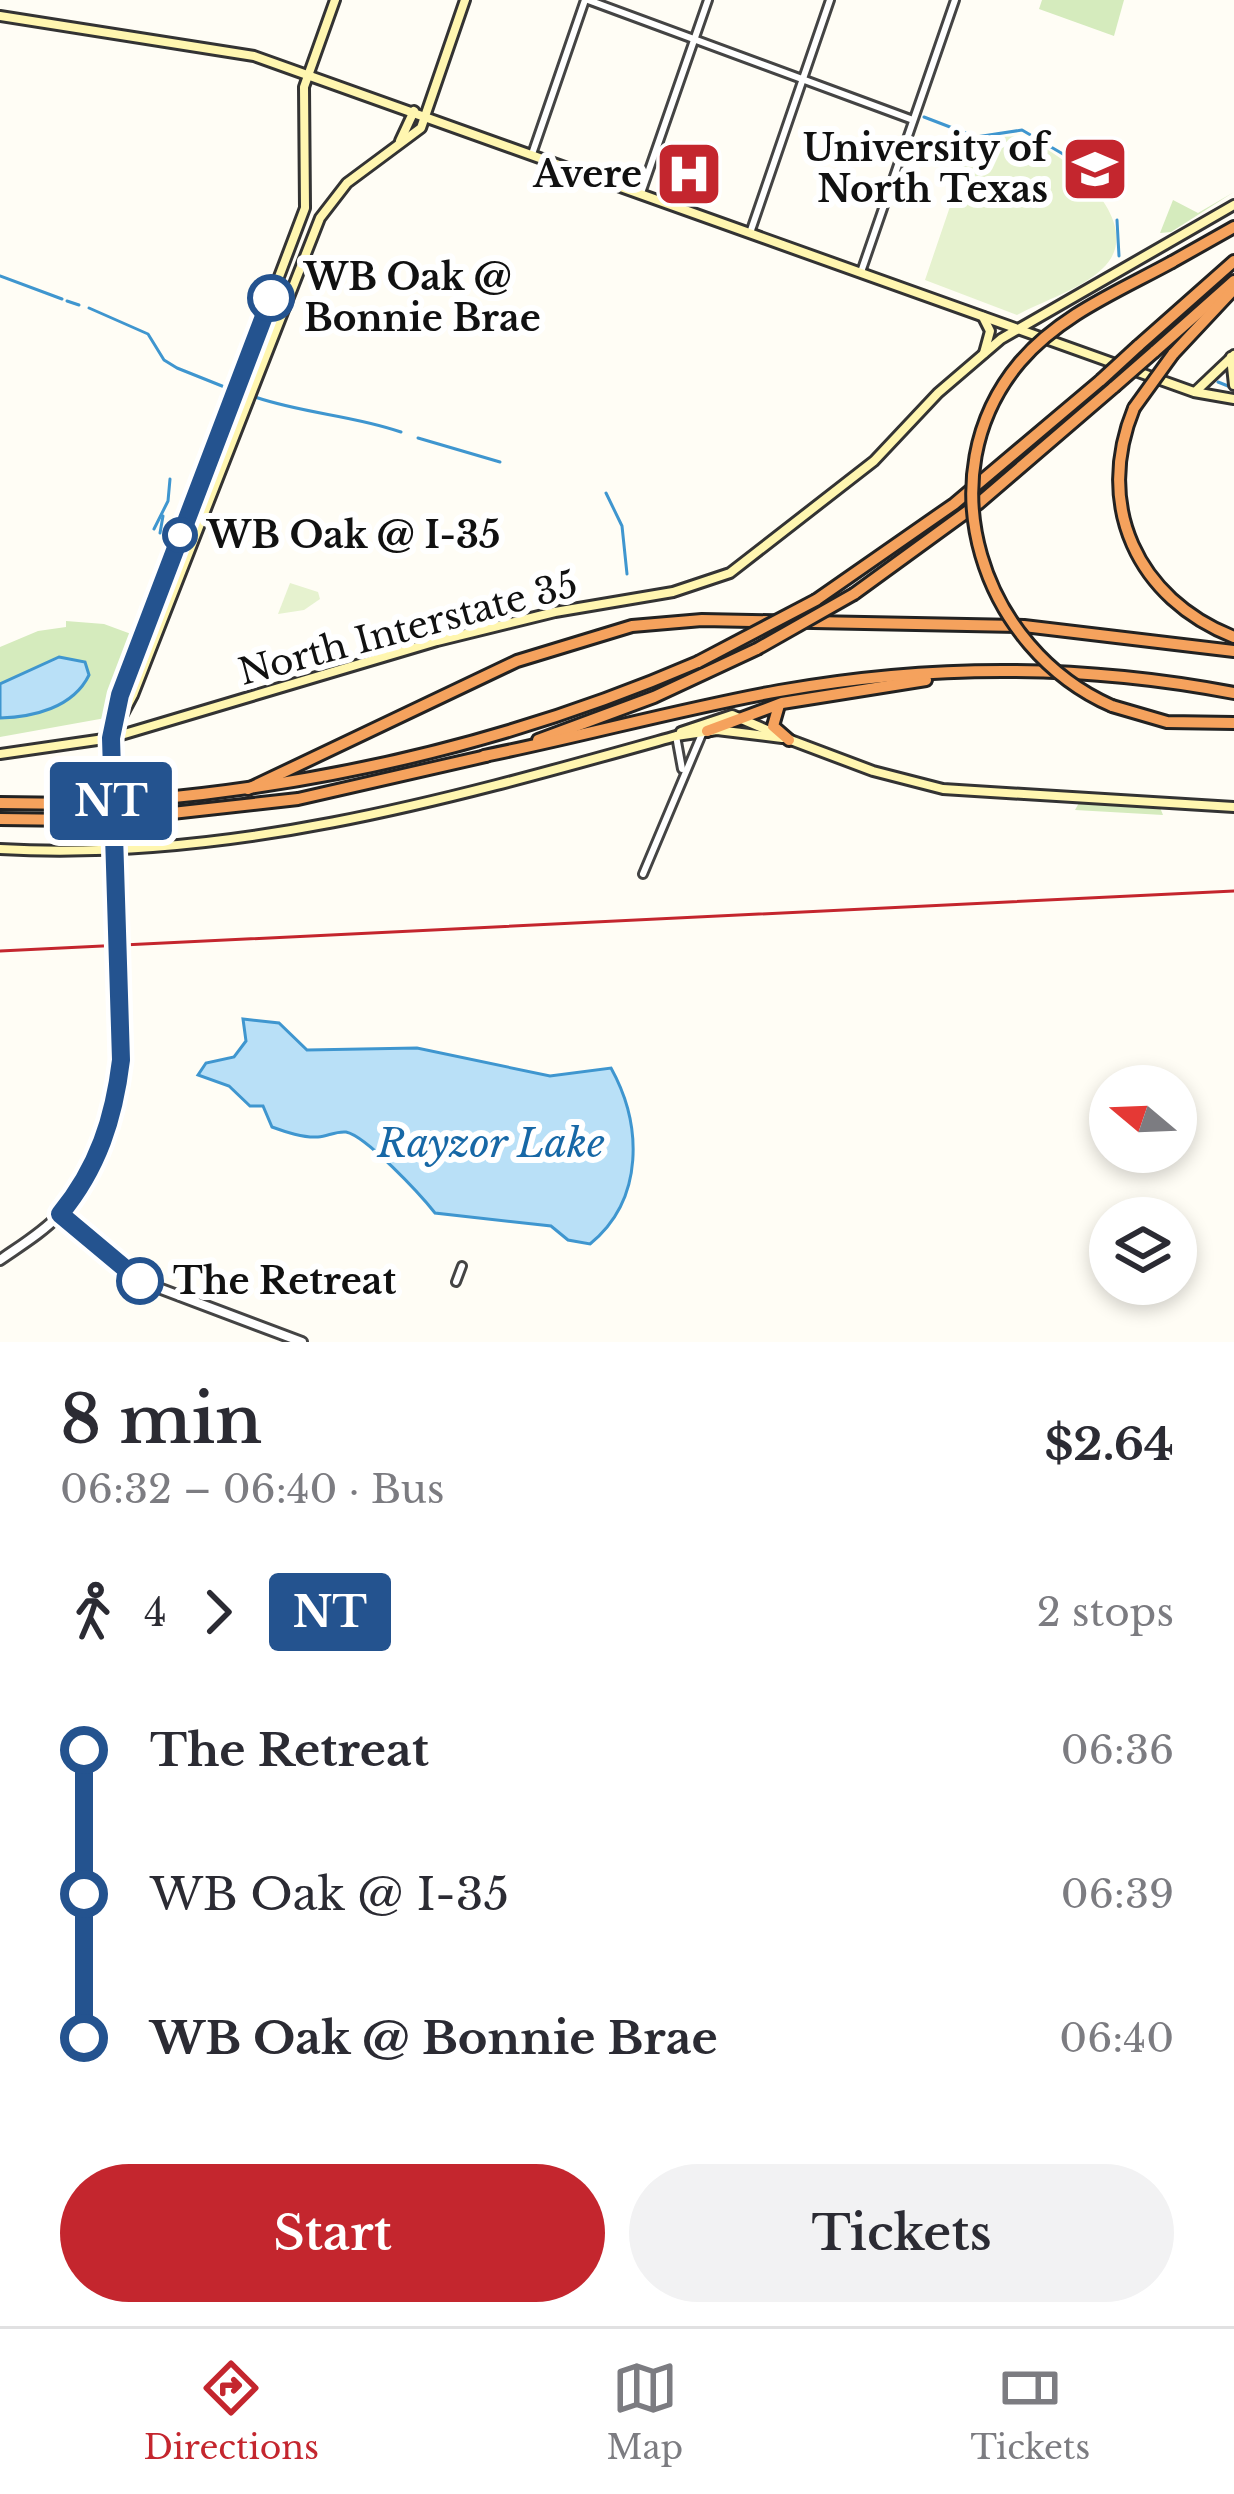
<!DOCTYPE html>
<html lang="en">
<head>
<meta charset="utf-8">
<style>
	body { margin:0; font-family:"Libre Baskerville",serif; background:#f2f2f3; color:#2b2b33; height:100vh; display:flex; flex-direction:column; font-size:45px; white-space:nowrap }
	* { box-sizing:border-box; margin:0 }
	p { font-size:39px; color:#7c7c81 }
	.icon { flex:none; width:66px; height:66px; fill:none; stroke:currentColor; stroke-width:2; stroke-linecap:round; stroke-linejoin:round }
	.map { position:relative; height:1342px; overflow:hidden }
	.details { display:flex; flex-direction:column; background:#fff; flex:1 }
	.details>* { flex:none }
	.badge { padding:0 24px; border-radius:9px; font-size:42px; line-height:78px }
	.needle { width:78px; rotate:289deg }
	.fabs { position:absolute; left:1089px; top:1065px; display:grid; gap:24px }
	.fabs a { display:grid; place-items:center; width:108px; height:108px; border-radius:50%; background:#fff; box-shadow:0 6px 18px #0003; font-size:60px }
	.map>.badge { position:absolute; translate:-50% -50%; box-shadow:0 0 0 6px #fff }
	.legs { display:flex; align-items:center; gap:18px; height:132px; padding:0 60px; font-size:39px }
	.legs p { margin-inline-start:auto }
	.overview { display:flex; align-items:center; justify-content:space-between; height:204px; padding:0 60px }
	h1 { font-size:66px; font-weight:600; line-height:90px }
	.action { display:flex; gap:24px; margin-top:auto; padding:24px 60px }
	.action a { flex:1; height:138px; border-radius:72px; background:#c4262e; color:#fff; font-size:48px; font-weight:600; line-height:138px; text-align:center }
	.action a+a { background:#f2f2f3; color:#2b2b33 }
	ul { padding:0 60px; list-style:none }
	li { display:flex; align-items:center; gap:42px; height:144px; font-size:45px }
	li i { display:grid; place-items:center; width:18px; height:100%; margin:0 15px; background:currentColor }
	li i::after { content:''; width:30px; height:30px; margin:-15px; border:9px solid; border-radius:50%; background:#fff }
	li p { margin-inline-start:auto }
	li:first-child i { background:linear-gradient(#0000 50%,currentColor 0) }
	li:last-child i { background:linear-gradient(currentColor 50%,#0000 0) }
	.dock { display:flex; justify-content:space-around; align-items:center; height:168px; border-top:3px solid #e1e1e2; background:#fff; font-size:33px; color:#7c7c81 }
	.dock a { display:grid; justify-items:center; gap:6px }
	.dock .on { color:#c4262e }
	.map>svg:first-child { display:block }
	.green { fill:#d5ebbd }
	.pitch { fill:#e6f2cf }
	.water { fill:#b9e0f7; stroke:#3f96cf; stroke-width:3 }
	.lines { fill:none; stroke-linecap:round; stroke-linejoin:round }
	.stream { stroke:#3f96cf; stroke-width:3 }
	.minor-casing { stroke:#444; stroke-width:12 }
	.tertiary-casing { stroke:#444; stroke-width:14 }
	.secondary-casing { stroke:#333; stroke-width:14 }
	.motorway-casing { stroke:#222; stroke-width:16 }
	.minor { stroke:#fff; stroke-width:6 }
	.tertiary { stroke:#fff; stroke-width:8 }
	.secondary { stroke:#fff6b0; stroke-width:8 }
	.motorway { stroke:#f5a25d; stroke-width:10 }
	.rail { stroke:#c4262e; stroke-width:3 }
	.motorway-bridge-casing { stroke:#222; stroke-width:16; stroke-linecap:butt }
	.motorway-bridge { stroke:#f5a25d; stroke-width:10 }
	.line-1-casing { stroke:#fff; stroke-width:27 }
	.line-1 { stroke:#24538f; stroke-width:18 }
	.stop-1-dot { fill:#fff; stroke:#24538f; stroke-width:6 }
	.labels { text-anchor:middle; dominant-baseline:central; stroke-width:12; stroke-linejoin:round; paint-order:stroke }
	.poi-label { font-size:36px; font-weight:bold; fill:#111; stroke:#fff; text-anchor:end }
	.stop-label { font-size:36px; font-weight:bold; fill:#111; stroke:#fff; text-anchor:start }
	.street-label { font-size:36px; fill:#111; stroke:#fff }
	.water-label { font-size:39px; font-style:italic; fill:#1768a6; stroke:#fff }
</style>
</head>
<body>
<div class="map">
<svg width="1234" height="1342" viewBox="0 0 1234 1342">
	<rect width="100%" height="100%" fill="#fffdf5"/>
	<g class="green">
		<path d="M1042,0h82l-10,36 -75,-27z"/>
		<path d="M1234,192l-63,40 -11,1 13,-33 25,13z"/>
		<path d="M66,621l38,3 38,14 -31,79 -111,20v-90l38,-16 28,-4z"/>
		<path d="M1080,801l79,4 4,10 -88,-5z"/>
	</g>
	<g class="pitch">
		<path d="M1019,136c41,12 133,87 83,133 -21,20 -59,32 -85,46l-92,-35 48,-141z"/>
		<path d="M290,583l28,9 2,7 -16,11 -26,4z"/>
	</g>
	<g class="water">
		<path d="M59,657l26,5 4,13c-16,33 -56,42 -89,43v-34z"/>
		<path d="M243,1019l36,4 28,27 110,-2 133,28 61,-8c31,56 34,131 -21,176l-22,-4 -17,-14 -116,-13c-15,-19 -69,-77 -89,-81 -10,-1 -18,4 -28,5 -15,1 -32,-5 -46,-10l-9,-21h-13l-21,-20 -31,-11 8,-12 28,-6 12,-16z"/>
	</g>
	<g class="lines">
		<g class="stream">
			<path d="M924,117l52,20 46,-7 58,34"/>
			<path d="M1117,220l2,36"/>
			<path d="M0,276l62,23"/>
			<path d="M67,301l12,4"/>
			<path d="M89,308l59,26 16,26 13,8 55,22"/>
			<path d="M1218,382l15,6"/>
			<path d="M255,397c50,17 97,18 146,35"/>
			<path d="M418,438l82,24"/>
			<path d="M606,493l16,33 5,48"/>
			<path d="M154,529l14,-28 2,-22"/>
			<path d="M160,533l3,-17"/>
		</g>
		<g class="minor-casing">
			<g id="minor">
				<path d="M588,0l325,120"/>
				<path d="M532,154l53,-154"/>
				<path d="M641,193l67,-193"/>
				<path d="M750,233l80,-233"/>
				<path d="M861,272l94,-272"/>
				<path d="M676,736l6,33"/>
				<path d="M643,874l59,-140"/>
				<path d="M456,1282l6,-16"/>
			</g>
		</g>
		<g class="tertiary-casing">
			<g id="tertiary">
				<path d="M60,1214l80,67 162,61"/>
				<path d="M0,1260c20,-14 42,-27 59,-45 91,-93 59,-249 55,-366"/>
			</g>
		</g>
		<g class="secondary-casing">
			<g id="secondary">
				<path d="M0,16l254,40 940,336 40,7"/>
				<path d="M400,141l14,-30"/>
				<path d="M983,317l7,14 -6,22"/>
				<path d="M1231,357l3,28"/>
				<path d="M1196,391l38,-36"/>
				<path d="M114,731l19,-36 187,-477 27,-35 74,-55 44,-128"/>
				<path d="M681,732l51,-17 42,18"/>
				<path d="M788,739l85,32 70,18 291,18"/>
				<path d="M0,754l111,-16 326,-97 118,-29 118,-20 57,-19 144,-112 64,-68 63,-54 233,-134"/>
				<path d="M0,849c233,13 454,-51 676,-113l41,-6 65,8"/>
				<path d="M114,849l-4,-101 7,-43 188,-497 -1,-121 31,-87"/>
			</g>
		</g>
		<g class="motorway-casing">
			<g id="motorway">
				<path d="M1172,262l62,-35"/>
				<path d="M1138,346l96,-85"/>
				<path d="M1154,352l80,-71"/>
				<path d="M1173,354l59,-63"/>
				<path d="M1134,408c-40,97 3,191 100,229"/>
				<path d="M854,594l125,-91 135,-116"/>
				<path d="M816,600l138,-96 147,-124"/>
				<path d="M779,705l-6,21 16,14"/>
				<path d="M1112,706l55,16 67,1"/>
				<path d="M707,731l75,-28 144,-23"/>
				<path d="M538,740l116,-43 103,-48"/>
				<path d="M484,756c99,-20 196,-47 295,-65 151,-27 304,-27 455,2"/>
				<path d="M248,789l269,-128 115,-35 70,-6 322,6 210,25"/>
				<path d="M145,800c192,-17 375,-61 553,-138"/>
				<path d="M0,803l77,1"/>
				<path d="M145,816l153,-17 188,-43"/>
				<path d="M0,819l78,1"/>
			</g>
		</g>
		<use href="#minor" class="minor"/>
		<use href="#tertiary" class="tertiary"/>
		<use href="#secondary" class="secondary"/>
		<use href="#motorway" class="motorway"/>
		<path class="rail" d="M0,951l1234,-60"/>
		<g class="motorway-bridge-casing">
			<g id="motorway-bridge">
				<path d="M1101,380l37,-34"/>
				<path d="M1114,387l40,-35"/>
				<path d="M1134,408l39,-54"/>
				<path d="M757,649l97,-55"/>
				<path d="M698,662l118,-62"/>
				<path d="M1112,706c-130,-57 -188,-230 -92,-344 40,-47 99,-71 152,-100"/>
				<path d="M77,804l68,-4"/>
				<path d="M78,820l67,-4"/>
			</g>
		</g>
		<use href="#motorway-bridge" class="motorway-bridge"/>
	</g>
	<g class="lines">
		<g class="line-1-casing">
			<path id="line-1" d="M140,1281l-80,-67c38,-46 54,-96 61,-154l-10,-322 9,-43 151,-397"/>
		</g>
		<use href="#line-1" class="line-1"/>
	</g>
	<defs>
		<g id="university-square" transform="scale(3.45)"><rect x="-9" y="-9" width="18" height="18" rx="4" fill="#c4262e" stroke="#fff"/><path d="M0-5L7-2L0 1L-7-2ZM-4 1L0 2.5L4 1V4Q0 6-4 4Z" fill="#fff"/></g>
		<g id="hospital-square" transform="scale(3.45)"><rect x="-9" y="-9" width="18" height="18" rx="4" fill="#c4262e" stroke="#fff"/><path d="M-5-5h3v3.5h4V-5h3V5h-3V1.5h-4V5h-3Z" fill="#fff"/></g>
	</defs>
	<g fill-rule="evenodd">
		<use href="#university-square" x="1095" y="169"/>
		<use href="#hospital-square" x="689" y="174"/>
	</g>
	<g class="stop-1-dot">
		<circle cx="271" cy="298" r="21"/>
		<circle cx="180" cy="535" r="15"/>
		<circle cx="140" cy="1281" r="21"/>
	</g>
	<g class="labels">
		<g class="poi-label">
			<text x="1048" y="148">University of<tspan x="1048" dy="41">North Texas</tspan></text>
			<text x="642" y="174">Avere</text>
		</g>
		<g class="stop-label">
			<text x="304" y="277">WB Oak @<tspan x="304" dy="41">Bonnie Brae</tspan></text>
			<text x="207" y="535">WB Oak @ I-35</text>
			<text x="173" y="1281">The Retreat</text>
		</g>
		<g class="street-label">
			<text transform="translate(408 628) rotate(-15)">North Interstate 35</text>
		</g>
		<g class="water-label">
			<text x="491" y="1143">Rayzor Lake</text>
		</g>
	</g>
</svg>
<div class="fabs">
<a><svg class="needle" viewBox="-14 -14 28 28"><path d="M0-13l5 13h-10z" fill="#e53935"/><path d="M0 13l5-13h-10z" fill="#7c7c81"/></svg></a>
<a><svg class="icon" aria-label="layers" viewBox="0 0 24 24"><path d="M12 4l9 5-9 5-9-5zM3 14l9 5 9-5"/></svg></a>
</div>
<b class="badge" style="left:111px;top:801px;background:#24538f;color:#fff">NT</b>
</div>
<section class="details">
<div class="overview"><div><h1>8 min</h1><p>06:32 – 06:40 · Bus</p></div><b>$2.64</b></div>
<div class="legs"><svg class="icon" aria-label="walk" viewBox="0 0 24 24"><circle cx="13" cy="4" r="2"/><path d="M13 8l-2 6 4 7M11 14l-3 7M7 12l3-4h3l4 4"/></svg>4<svg class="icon" aria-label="forward" viewBox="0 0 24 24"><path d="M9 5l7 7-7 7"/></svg><b class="badge" style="background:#24538f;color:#fff">NT</b><p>2 stops</p></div>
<ul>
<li><i style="color:#24538f"></i><b>The Retreat</b><p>06:36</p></li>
<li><i style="color:#24538f"></i><span>WB Oak @ I-35</span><p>06:39</p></li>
<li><i style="color:#24538f"></i><b>WB Oak @ Bonnie Brae</b><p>06:40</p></li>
</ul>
<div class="action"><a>Start</a><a>Tickets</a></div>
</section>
<nav class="dock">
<a class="on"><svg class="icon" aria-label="directions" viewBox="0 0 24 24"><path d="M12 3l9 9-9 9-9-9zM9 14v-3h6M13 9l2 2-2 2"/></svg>Directions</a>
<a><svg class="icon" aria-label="map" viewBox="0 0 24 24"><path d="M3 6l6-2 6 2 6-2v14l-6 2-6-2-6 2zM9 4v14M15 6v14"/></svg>Map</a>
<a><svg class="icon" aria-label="tickets" viewBox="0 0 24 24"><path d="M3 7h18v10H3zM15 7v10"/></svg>Tickets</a>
</nav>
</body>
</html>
